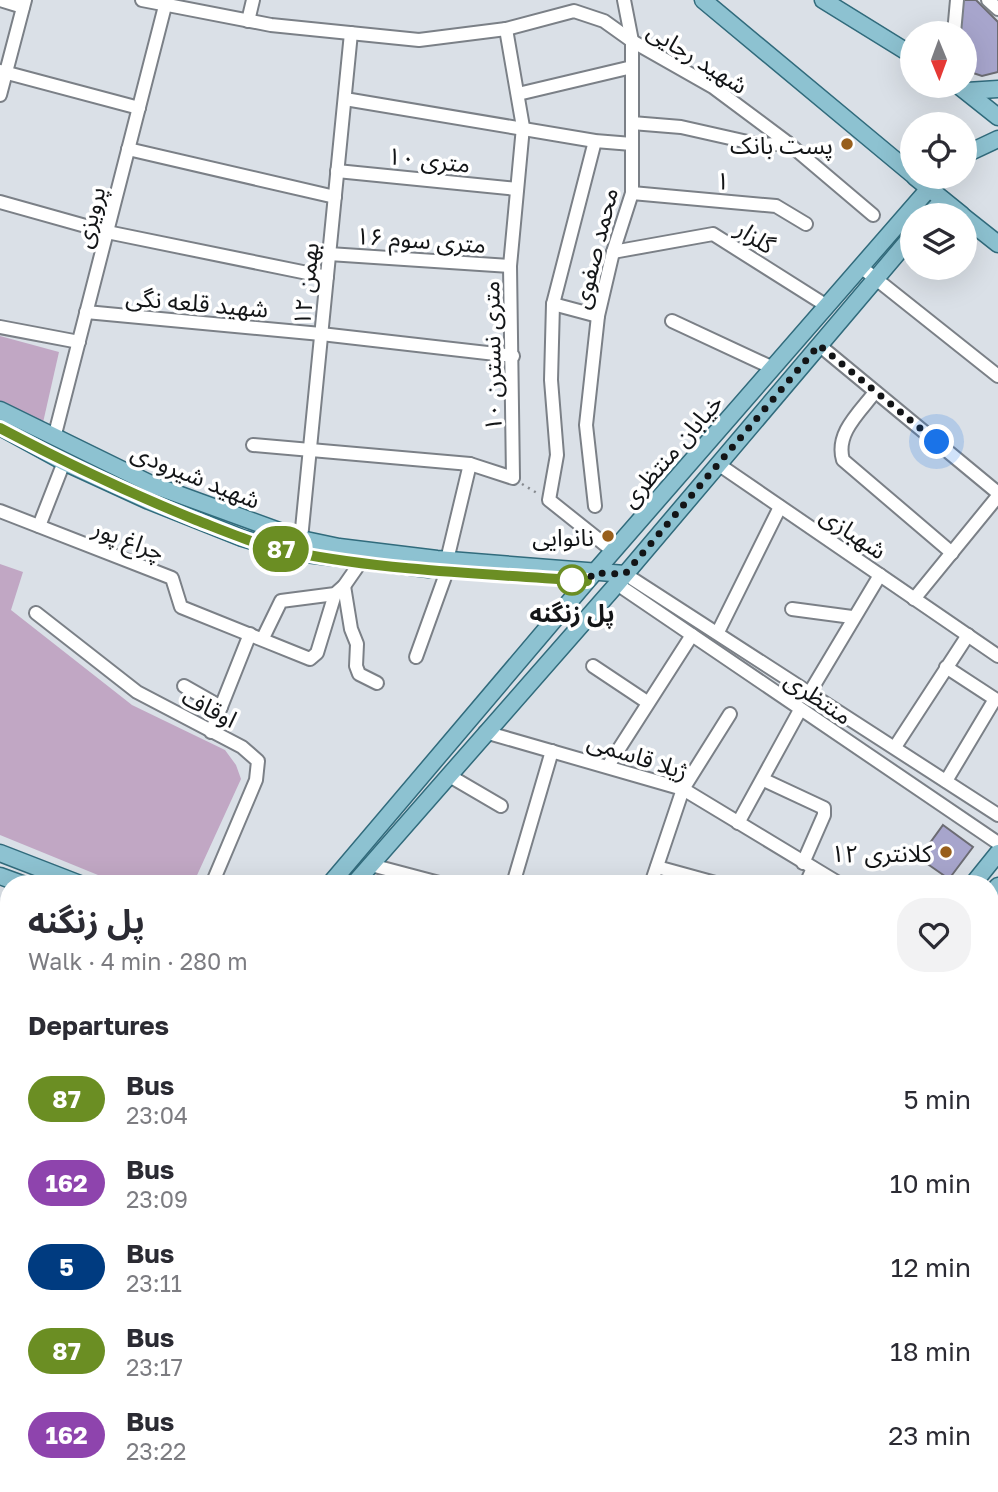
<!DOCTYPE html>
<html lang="en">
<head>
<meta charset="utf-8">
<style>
	body { margin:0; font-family:"Golos Text","Noto Sans Arabic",sans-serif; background:#f2f2f3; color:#2b2b33; height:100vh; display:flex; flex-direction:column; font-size:26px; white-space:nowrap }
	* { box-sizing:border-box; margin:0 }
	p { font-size:23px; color:#7c7c81 }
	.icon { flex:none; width:38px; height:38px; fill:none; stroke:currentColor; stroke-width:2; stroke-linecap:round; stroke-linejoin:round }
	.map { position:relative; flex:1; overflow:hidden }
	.sheet { position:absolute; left:0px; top:875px; width:999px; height:618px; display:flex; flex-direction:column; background:#fff; border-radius:28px 28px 0 0; box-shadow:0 7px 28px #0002 }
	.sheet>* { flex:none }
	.badge { padding:0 14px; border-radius:23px; font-size:24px; line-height:46px }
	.needle { width:46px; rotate:179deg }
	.fabs { position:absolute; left:900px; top:21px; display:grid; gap:14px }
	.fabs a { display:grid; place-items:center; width:77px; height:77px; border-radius:50%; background:#fff; box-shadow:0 7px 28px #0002; font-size:35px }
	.you { position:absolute; width:35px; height:35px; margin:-18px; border:5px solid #fff; border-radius:50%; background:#1a73e8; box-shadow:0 0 0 10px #1a73e833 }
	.map>.badge { position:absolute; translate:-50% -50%; box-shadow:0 0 0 4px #fff }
	h2 { padding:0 28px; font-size:26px; line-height:63px }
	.round { display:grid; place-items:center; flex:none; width:74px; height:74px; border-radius:28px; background:#f2f2f3 }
	.headline { display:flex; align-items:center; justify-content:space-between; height:119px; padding:0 28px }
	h1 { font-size:33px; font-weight:700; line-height:52px }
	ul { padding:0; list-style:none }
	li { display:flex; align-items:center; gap:21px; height:84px; padding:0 28px }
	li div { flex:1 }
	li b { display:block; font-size:26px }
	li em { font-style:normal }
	li .badge { min-width:77px; font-weight:700; text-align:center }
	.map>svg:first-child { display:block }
	.green { fill:#c1a7c4 }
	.building { fill:#a7a5cc; stroke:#6c6c73; stroke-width:2 }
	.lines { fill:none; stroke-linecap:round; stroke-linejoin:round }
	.minor-casing { stroke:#7b8087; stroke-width:16 }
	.major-casing { stroke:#316b7c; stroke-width:19 }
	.path { stroke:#85898e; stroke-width:2.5; stroke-dasharray:2 5; stroke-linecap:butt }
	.minor { stroke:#fff; stroke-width:12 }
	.major { stroke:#8dc2d1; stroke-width:16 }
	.line-casing { stroke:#fff; stroke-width:16 }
	.line { stroke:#6b8e23; stroke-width:10 }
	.walk { stroke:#131517; stroke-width:7; stroke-dasharray:0 12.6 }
	.poi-dot { fill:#985f1c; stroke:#fff; stroke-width:2.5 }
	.stop-dot { fill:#fff; stroke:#6b8e23; stroke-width:3.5 }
	.labels { text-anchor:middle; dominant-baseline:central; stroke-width:7; stroke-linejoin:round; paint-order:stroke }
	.street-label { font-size:24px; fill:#131517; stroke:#fff }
	.poi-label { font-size:24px; fill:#131517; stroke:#fff; text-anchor:end }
	.stop-label { font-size:24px; font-weight:bold; fill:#131517; stroke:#fff }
</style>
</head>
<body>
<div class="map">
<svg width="998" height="1492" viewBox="0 0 998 1492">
	<rect width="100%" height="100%" fill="#dae0e7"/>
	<g class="green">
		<path d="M0,336l59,16 -17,75 -42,-21z"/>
		<path d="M0,564l23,8 -12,38 121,95 93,45 11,15 5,14 -48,105h-73l-120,-49z"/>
		<path d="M0,1366l9,4v44l-9,21z"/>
	</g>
	<g class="building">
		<path d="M963,0h13l22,22v50l-16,4 -18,-6v-37h-4z"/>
		<path d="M943,825l30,22 -24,32 -30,-21z"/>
	</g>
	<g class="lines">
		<g class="minor-casing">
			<g id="minor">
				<path d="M0,0l23,7"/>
				<path d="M142,0l129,25 148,15 87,-11 68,-18 30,10 28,20 81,46 75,56 85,72"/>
				<path d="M988,0l10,9"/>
				<path d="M248,21l5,-21"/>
				<path d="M954,33l3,-33"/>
				<path d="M0,71l139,37"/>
				<path d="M518,94l114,-27"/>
				<path d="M0,95l25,-95"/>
				<path d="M345,99l250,42 37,3"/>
				<path d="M632,123l49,4 80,18 27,-2"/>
				<path d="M595,141l-42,163 -2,76 6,75 -8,45 64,51"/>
				<path d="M128,149l207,48"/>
				<path d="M337,171l180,18"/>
				<path d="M632,193l144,13 30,18"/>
				<path d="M0,202l107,30 220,45"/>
				<path d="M613,252l100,-18 114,72"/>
				<path d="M329,254l181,12"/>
				<path d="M861,267l137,109"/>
				<path d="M553,304l45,12"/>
				<path d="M86,312l235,22 192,22"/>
				<path d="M672,321l101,47"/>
				<path d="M0,327l79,15"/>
				<path d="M819,345l179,148"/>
				<path d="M875,392c-15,20 -40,41 -32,68l109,93"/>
				<path d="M54,438l111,-432"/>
				<path d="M253,445l217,19 43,14 -3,-212 13,-139 -17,-98"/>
				<path d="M718,464l280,192"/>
				<path d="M595,506l-9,-81 12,-109 15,-64 19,-59v-152l-8,-41"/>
				<path d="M0,511l172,67 9,29 129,52 7,-6 18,-59"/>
				<path d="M39,526l25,-64"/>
				<path d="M301,539l50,-506"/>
				<path d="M447,560l23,-96"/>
				<path d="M625,574l373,241"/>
				<path d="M617,584l381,259"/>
				<path d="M344,586l7,43 6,15 -1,22 3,8 18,9"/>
				<path d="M914,599l84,-103"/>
				<path d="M792,609l60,8"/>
				<path d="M36,613l101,79 105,55 16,14 -2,19 -44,104"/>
				<path d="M718,632l62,-125"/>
				<path d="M263,638l18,-37 54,-7 9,-8 16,-23"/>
				<path d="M416,657l31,-86"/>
				<path d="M593,666l54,36"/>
				<path d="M946,667l49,32 -49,82"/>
				<path d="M184,686l37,21"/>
				<path d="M810,692l70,-117"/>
				<path d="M211,732l39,-98"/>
				<path d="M485,732l198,57 157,95"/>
				<path d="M895,747l73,-112"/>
				<path d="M608,766l84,-131"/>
				<path d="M448,775l53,31"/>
				<path d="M764,780l60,28v7l-21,48"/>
				<path d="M738,823l62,-113"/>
				<path d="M371,865l72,19"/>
				<path d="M657,867l62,17"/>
				<path d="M513,884l39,-133"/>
				<path d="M651,884l32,-95 47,-75"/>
				<path d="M806,884l7,-16"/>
				<path d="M990,957l8,3"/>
				<path d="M0,987l9,3"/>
				<path d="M0,1057l9,-24"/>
				<path d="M990,1067l8,2"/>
				<path d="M0,1079l9,4"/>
				<path d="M990,1165l8,2"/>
				<path d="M990,1229l8,-19"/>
				<path d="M0,1269l9,-10"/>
				<path d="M0,1352l9,3"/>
				<path d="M990,1362h8"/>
				<path d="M0,1482l9,-10"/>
				<path d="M122,1484l33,8"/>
				<path d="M227,1492l1,-8"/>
				<path d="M433,1492l1,-8"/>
				<path d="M899,1492l4,-8"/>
			</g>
		</g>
		<g class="major-casing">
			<g id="major">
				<path d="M703,0l209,174"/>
				<path d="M823,0l89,55"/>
				<path d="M959,86l39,31"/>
				<path d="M967,91l31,-2"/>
				<path d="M964,155l34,-16"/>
				<path d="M915,177l47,38"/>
				<path d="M929,215l14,-15"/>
				<path d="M964,217l34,27"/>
				<path d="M0,410l153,75 148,54 38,8 98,12 188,15"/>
				<path d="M0,427l64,35 85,39 93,37 48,14 139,17"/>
				<path d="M0,853l80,31"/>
				<path d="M0,876l22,8"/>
				<path d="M330,884l257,-303 352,-404"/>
				<path d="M354,884l263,-300 295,-348"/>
				<path d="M973,884l25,-31"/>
				<path d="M990,895l8,-9"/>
			</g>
		</g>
		<path class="path" d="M522,484l15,9"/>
		<use href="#minor" class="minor"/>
		<use href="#major" class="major"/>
	</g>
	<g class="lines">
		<g class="line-casing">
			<path id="line" d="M0,428c64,34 129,65 196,92 31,12 63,26 96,32 96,19 197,22 295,29"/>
		</g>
		<use href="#line" class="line"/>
		<path class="walk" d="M572,580h-2l17,1 7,-8 31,1 194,-229 118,97"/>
	</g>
	<g class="poi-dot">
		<circle cx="847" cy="144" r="7"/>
		<circle cx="608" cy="536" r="7"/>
		<circle cx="946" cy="852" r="7"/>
	</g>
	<circle class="stop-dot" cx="572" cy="580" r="14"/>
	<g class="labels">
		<g class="street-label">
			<text transform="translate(698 57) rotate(32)">شهید رجایی</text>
			<text transform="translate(429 159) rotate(6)">۱۰ متری</text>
			<text transform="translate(723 180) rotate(5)">۱</text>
			<text transform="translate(89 217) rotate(-76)">پرویزی</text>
			<text transform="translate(756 236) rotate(33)">گلزار</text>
			<text transform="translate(421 239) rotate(4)">۱۶ متری سوم</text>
			<text transform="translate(594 248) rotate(-76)">محمد صفوی</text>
			<text transform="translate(305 284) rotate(-84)">۱۲ بهمن</text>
			<text transform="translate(197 302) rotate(5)">شهید قلعه نگی</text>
			<text transform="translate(491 356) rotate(-91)">۱۰ متری نسترن</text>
			<text transform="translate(671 450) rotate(-49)">خیابان منتظری</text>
			<text transform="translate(196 475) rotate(22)">شهید شیرودی</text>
			<text transform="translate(854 532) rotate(34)">شهبازی</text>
			<text transform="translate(129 539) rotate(21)">چراغ پور</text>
			<text transform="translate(819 697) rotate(34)">منتظری</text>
			<text transform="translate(210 707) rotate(27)">اوقاف</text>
			<text transform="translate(638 755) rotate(18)">ژیلا قاسمی</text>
		</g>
		<g class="poi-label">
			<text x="833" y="144">پست بانک</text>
			<text x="594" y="536">نانوایی</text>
			<text x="932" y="852">کلانتری ۱۲</text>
		</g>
		<g class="stop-label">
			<text x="572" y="612">پل زنگنه</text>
		</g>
	</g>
</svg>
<div class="fabs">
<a><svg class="needle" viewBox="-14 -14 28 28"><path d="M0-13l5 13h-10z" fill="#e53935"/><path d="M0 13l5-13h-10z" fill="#7c7c81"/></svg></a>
<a><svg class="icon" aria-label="locate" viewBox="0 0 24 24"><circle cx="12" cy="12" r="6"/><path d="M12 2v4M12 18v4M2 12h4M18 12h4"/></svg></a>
<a><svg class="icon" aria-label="layers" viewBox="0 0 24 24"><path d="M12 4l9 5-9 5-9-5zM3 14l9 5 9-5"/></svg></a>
</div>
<div class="you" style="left:937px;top:442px"></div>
<b class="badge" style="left:281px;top:549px;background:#6b8e23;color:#fff">87</b>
<section class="sheet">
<div class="headline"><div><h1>پل زنگنه</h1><p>Walk · 4 min · 280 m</p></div><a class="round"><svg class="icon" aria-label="heart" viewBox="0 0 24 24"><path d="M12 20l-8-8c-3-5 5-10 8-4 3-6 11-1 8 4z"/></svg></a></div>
<h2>Departures</h2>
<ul>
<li><span class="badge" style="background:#6b8e23;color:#fff">87</span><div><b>Bus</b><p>23:04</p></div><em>5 min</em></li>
<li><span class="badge" style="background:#8e44ad;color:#fff">162</span><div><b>Bus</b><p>23:09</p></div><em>10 min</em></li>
<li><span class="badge" style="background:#003b80;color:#fff">5</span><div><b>Bus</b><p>23:11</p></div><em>12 min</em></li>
<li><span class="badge" style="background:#6b8e23;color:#fff">87</span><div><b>Bus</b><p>23:17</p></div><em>18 min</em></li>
<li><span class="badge" style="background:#8e44ad;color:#fff">162</span><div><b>Bus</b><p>23:22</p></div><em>23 min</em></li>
</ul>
</section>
</div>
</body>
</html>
